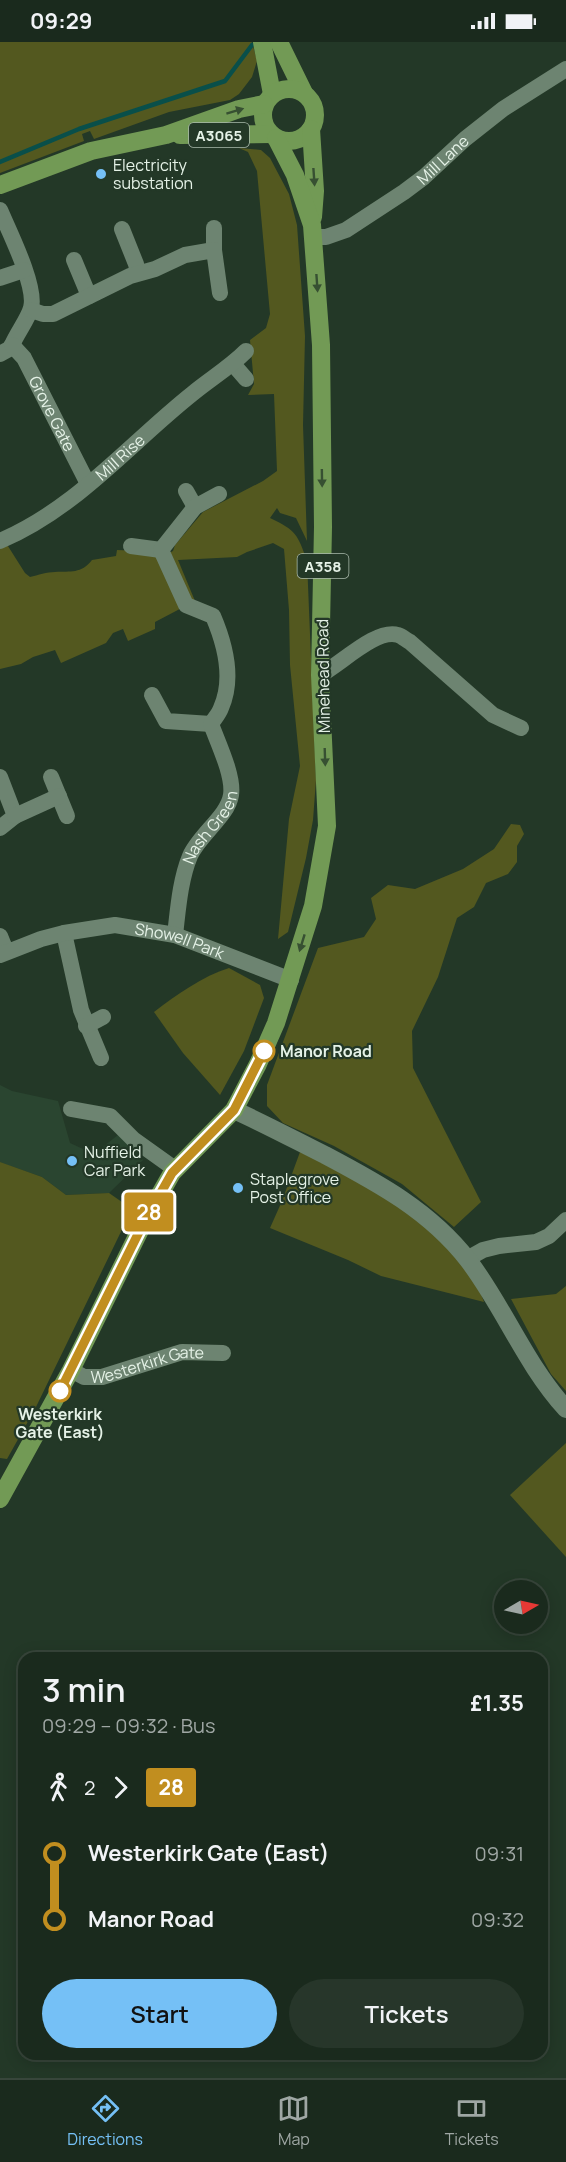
<!DOCTYPE html>
<html lang="en">
<head>
<meta charset="utf-8">
<style>
	body { margin:0; font-family:Manrope,sans-serif; background:#27362a; color:#f1f3f6; height:100vh; display:flex; flex-direction:column; font-size:22px; white-space:nowrap }
	* { box-sizing:border-box; margin:0 }
	p { font-size:20px; color:#9fa7a4 }
	.icon { flex:none; width:33px; height:33px; fill:none; stroke:currentColor; stroke-width:2; stroke-linecap:round; stroke-linejoin:round }
	.map { position:relative; flex:1; overflow:hidden }
	.drawer { position:absolute; left:18px; top:1610px; width:530px; height:408px; display:flex; flex-direction:column; background:#1a2a1d; border-radius:18px; box-shadow:0 3px 15px #0003,0 0 0 2px #38463b }
	.drawer>* { flex:none }
	.badge { padding:0 12px; border-radius:4px; font-size:21px; line-height:39px }
	.needle { width:39px; rotate:81deg }
	.fabs { position:absolute; left:494px; top:1538px; display:grid; gap:12px }
	.fabs a { display:grid; place-items:center; width:54px; height:54px; border-radius:50%; background:#1a2a1d; box-shadow:0 3px 15px #0003,0 0 0 2px #38463b; font-size:30px }
	.map>.badge { position:absolute; translate:-50% -50%; box-shadow:0 0 0 3px #fff }
	.legs { display:flex; align-items:center; gap:9px; height:66px; padding:0 24px; font-size:20px }
	.legs p { margin-inline-start:auto }
	.summary { display:flex; align-items:center; justify-content:space-between; height:102px; padding:0 24px }
	h1 { font-size:33px; font-weight:600; line-height:45px }
	.button { display:flex; gap:12px; margin-top:auto; padding:12px 24px }
	.button a { flex:1; height:69px; border-radius:36px; background:#75c0f6; color:#111; font-size:24px; font-weight:600; line-height:69px; text-align:center }
	.button a+a { background:#27362a; color:#f1f3f6 }
	ul { padding:0 24px; list-style:none }
	li { display:flex; align-items:center; gap:21px; height:66px; font-size:22px }
	li i { display:grid; place-items:center; width:9px; height:100%; margin:0 8px; background:currentColor }
	li i::after { content:''; width:15px; height:15px; margin:-8px; border:4px solid; border-radius:50%; background:#1a2a1d }
	li p { margin-inline-start:auto }
	li:first-child i { background:linear-gradient(#0000 50%,currentColor 0) }
	li:last-child i { background:linear-gradient(currentColor 50%,#0000 0) }
	.status { display:flex; justify-content:space-between; align-items:center; height:42px; padding:0 30px; background:#1a2a1d; direction:ltr }
	.status svg { height:16px; fill:currentColor }
	.menu { display:flex; justify-content:space-around; align-items:center; height:84px; border-top:2px solid #38463b; background:#1a2a1d; font-size:16px; color:#9fa7a4 }
	.menu a { display:grid; justify-items:center; gap:3px }
	.menu .active { color:#75c0f6 }
	.map>svg:first-child { display:block }
	.built { fill:#2a4530 }
	.green { fill:#53581f }
	.lines { fill:none; stroke-linecap:round; stroke-linejoin:round }
	.stream { stroke:#094f4a; stroke-width:4.5 }
	.street { stroke:#6d8471; stroke-width:16 }
	.secondary { stroke:#6d8471; stroke-width:18 }
	.primary { stroke:#729a55; stroke-width:18 }
	.oneway { fill:#375032 }
	.line-1-casing { stroke:#fff; stroke-width:14 }
	.line-1 { stroke:#c18e1f; stroke-width:9 }
	.poi-dot { fill:#75c0f6; stroke:#233827; stroke-width:2 }
	.stop-1-dot { fill:#fff; stroke:#c18e1f; stroke-width:3 }
	.labels { text-anchor:middle; dominant-baseline:central; stroke-width:4.5; stroke-linejoin:round; paint-order:stroke }
	.shield { fill:#233827; stroke:#abbaad; stroke-width:1.5 }
	.shield-label { font-size:15px; font-weight:bold; fill:#e5f2e7 }
	.street-label { font-size:16px; fill:#e5f2e7; stroke:#233827 }
	.poi-label { font-size:16px; fill:#e5f2e7; stroke:#233827; text-anchor:start }
	.stop-label { font-size:16px; font-weight:bold; fill:#e5f2e7; stroke:#233827; text-anchor:start }
</style>
</head>
<body>
<div class="status"><b>09:29</b><svg viewBox="0 0 49 12"><path d="M0 12V9h3v3zM5 12V6h3v6zM10 12V3h3v9zM15 12V0h3v12zM26 1h20v11H26zM47 4h2v5h-2z"/></svg></div>
<div class="map">
<svg width="566" height="2036" viewBox="0 0 566 2036">
	<rect width="100%" height="100%" fill="#233827"/>
	<path class="built" d="M0,1043l12,6 46,10 12,42 24,11 24,-19 25,25 -34,33 -43,2 -24,-18 -40,-14 -2,-1z"/>
	<g class="green">
		<path d="M0,0h252l5,19 -5,16 -13,17 -9,6 -61,12 -75,27 -4,-8 -8,3 2,7 -84,32z"/>
		<path d="M239,106l22,2 9,8 19,36 8,31 8,111 -2,89 4,116 -11,-23 -16,-5 -3,-5 -7,10c26,12 28,17 37,43l9,219 -3,40 -7,38 -18,74 -10,7 11,-120 11,-53 -10,-101 -1,-55 -5,-61 -11,-6 -26,9 -10,5 -59,3 17,41 -40,21v7l-27,12 -5,-12 -10,4 -7,10 -45,20 -6,-13 -22,7 -12,7 -21,5v-123l6,-3 19,30 5,4c8,-2 17,-5 25,-5 16,-1 26,2 37,-12l24,-4 1,-6 25,1 17,7 14,-7 2,-6 28,-33 60,-31 14,-10 -3,-77 -26,1 6,-11 -4,-44 16,-12 4,-14 -13,-143 -9,-19z"/>
		<path d="M511,782l9,1 4,9 -7,12v16l-9,12 -22,9 -12,24 -17,11 -19,59 -26,54 1,37 68,134 -27,25 -52,-43 -68,-38 -51,-23 -16,-17v-21l51,-137 46,-11 12,-18 -5,-21 17,-13 27,4 48,-20 31,-20z"/>
		<path d="M229,926l31,17 4,13 -20,53 -24,44 -37,-42 -29,-41c22,-17 49,-36 75,-44z"/>
		<path d="M300,1110l54,24 47,28 55,52 23,33 5,13 -103,-26 -33,-16 -78,-32 12,-27z"/>
		<path d="M0,1120l42,15 24,18 43,-2 23,16 -97,200 -28,50 -7,-1z"/>
		<path d="M566,1244v105l-15,-17 -40,-75 45,-5z"/>
		<path d="M566,1401v114l-56,-62z"/>
	</g>
	<g class="lines">
		<path class="stream" d="M0,120l79,-33 146,-48 27,-36"/>
		<g class="street">
			<path d="M0,168c9,21 37,77 31,98 -3,11 -14,25 -19,37l-3,4 -9,5"/>
			<path d="M122,187l14,35 2,9"/>
			<path id="s1" d="M314,195h12l20,-7 58,-38 20,-15 41,-38 38,-30 63,-40"/>
			<path d="M214,208v-22"/>
			<path d="M74,218l15,36"/>
			<path d="M0,236l24,-8"/>
			<path d="M31,268l12,4h10l77,-38 25,-7 30,-14 29,-5 6,43"/>
			<path id="s2" d="M12,303l12,13 62,122 1,5"/>
			<path d="M233,322l13,15"/>
			<path d="M186,449l9,16"/>
			<path id="s3" d="M0,499c77,-33 128,-96 192,-147 18,-15 37,-26 54,-43"/>
			<path d="M131,504l30,4"/>
			<path d="M320,633c20,-10 56,-47 78,-40 4,1 8,5 12,7l83,73 28,13"/>
			<path d="M152,653l14,26 45,3"/>
			<path d="M0,735l15,39 -15,12"/>
			<path d="M51,735l16,39"/>
			<path d="M15,774l44,-20"/>
			<path d="M64,891l17,77 20,48"/>
			<path id="s4" d="M175,893c3,-25 5,-55 15,-79 9,-21 38,-40 41,-61 3,-19 -13,-52 -20,-71 3,-5 8,-10 10,-16 13,-29 4,-64 -8,-92l-27,-11 -25,-55 34,-43 24,-13"/>
			<path d="M0,894l6,15"/>
			<path id="s5" d="M0,913l41,-16 23,-6 51,-8 60,10 116,45"/>
			<path d="M86,984l17,-9"/>
			<path d="M71,1067l39,7 23,23 42,30"/>
			<path d="M467,1217l16,-9 16,-4 37,-4 13,-6 17,-16"/>
			<path id="s6" d="M71,1328l13,7h18l80,-25 41,1"/>
		</g>
		<path class="secondary" d="M234,1068c31,14 61,30 91,45 53,28 105,56 143,105 36,47 57,104 98,149"/>
		<g class="primary">
			<path d="M262,0l10,52"/>
			<path d="M279,0l25,51"/>
			<circle cx="289" cy="73" r="26"/>
			<path d="M311,87l4,62 -2,26"/>
			<path d="M180,93l91,-1"/>
			<path d="M0,143l91,-34 75,-16 73,-26 25,-5"/>
			<path d="M0,1457l71,-129 71,-144 30,-53 62,-63 24,-46 18,-41 37,-117 14,-80 -7,-151 3,-148 -2,-182 -9,-120 -17,-50 -19,-37"/>
		</g>
	</g>
	<defs><path id="oneway-solid" d="M-6-.8H1V-3.2L6.5 0L1 3.2V.8H-6Z" transform="scale(1.5)"/></defs>
	<g class="oneway">
		<use href="#oneway-solid" transform="translate(235 69) rotate(-17)"/>
		<use href="#oneway-solid" transform="translate(314 135) rotate(86)"/>
		<use href="#oneway-solid" transform="translate(317 241) rotate(86)"/>
		<use href="#oneway-solid" transform="translate(322 436) rotate(89)"/>
		<use href="#oneway-solid" transform="translate(325 715) rotate(88)"/>
		<use href="#oneway-solid" transform="translate(302 901) rotate(107)"/>
	</g>
	<g class="lines">
		<g class="line-1-casing">
			<path id="line-1" d="M60,1349l82,-165 30,-53 62,-63 30,-59"/>
		</g>
		<use href="#line-1" class="line-1"/>
	</g>
	<g class="poi-dot">
		<circle cx="101" cy="132" r="6"/>
		<circle cx="72" cy="1119" r="6"/>
		<circle cx="238" cy="1146" r="6"/>
	</g>
	<g class="stop-1-dot">
		<circle cx="264" cy="1009" r="10"/>
		<circle cx="60" cy="1349" r="10"/>
	</g>
	<g class="labels">
		<g class="shield">
			<rect x="189" y="81" width="60" height="24" rx="4.5"/>
			<rect x="297.5" y="512" width="51" height="24" rx="4.5"/>
		</g>
		<g class="shield-label">
			<text x="219" y="93">A3065</text>
			<text x="323" y="524">A358</text>
		</g>
		<g class="street-label">
			<text stroke="none"><textPath href="#s1" startOffset="153">Mill Lane</textPath></text>
			<text stroke="none"><textPath href="#s2" startOffset="80">Grove Gate</textPath></text>
			<text stroke="none"><textPath href="#s3" startOffset="147">Mill Rise</textPath></text>
			<text transform="translate(323 634) rotate(-91)">Minehead Road</text>
			<text stroke="none"><textPath href="#s4" startOffset="116">Nash Green</textPath></text>
			<text stroke="none"><textPath href="#s5" startOffset="186">Showell Park</textPath></text>
			<text stroke="none"><textPath href="#s6" startOffset="80">Westerkirk Gate</textPath></text>
		</g>
		<g class="poi-label">
			<text x="113" y="123">Electricity<tspan x="113" dy="18">substation</tspan></text>
			<text x="84" y="1110">Nuffield<tspan x="84" dy="18">Car Park</tspan></text>
			<text x="250" y="1137">Staplegrove<tspan x="250" dy="18">Post Office</tspan></text>
		</g>
		<g class="stop-label">
			<text x="280" y="1009">Manor Road</text>
			<text x="60" y="1372" text-anchor="middle">Westerkirk<tspan x="60" dy="18">Gate (East)</tspan></text>
		</g>
	</g>
</svg>
<div class="fabs">
<a><svg class="needle" viewBox="-14 -14 28 28"><path d="M0-13l5 13h-10z" fill="#e53935"/><path d="M0 13l5-13h-10z" fill="#9fa7a4"/></svg></a>
</div>
<b class="badge" style="left:149px;top:1170px;background:#c18e1f;color:#fff">28</b>
<section class="drawer">
<div class="summary"><div><h1>3 min</h1><p>09:29 – 09:32 · Bus</p></div><b>£1.35</b></div>
<div class="legs"><svg class="icon" aria-label="walk" viewBox="0 0 24 24"><circle cx="13" cy="4" r="2"/><path d="M13 8l-2 6 4 7M11 14l-3 7M7 12l3-4h3l4 4"/></svg>2<svg class="icon" aria-label="forward" viewBox="0 0 24 24"><path d="M9 5l7 7-7 7"/></svg><b class="badge" style="background:#c18e1f;color:#fff">28</b></div>
<ul>
<li><i style="color:#c18e1f"></i><b>Westerkirk Gate (East)</b><p>09:31</p></li>
<li><i style="color:#c18e1f"></i><b>Manor Road</b><p>09:32</p></li>
</ul>
<div class="button"><a>Start</a><a>Tickets</a></div>
</section>
</div>
<nav class="menu">
<a class="active"><svg class="icon" aria-label="directions" viewBox="0 0 24 24"><path d="M12 3l9 9-9 9-9-9zM9 14v-3h6M13 9l2 2-2 2"/></svg>Directions</a>
<a><svg class="icon" aria-label="map" viewBox="0 0 24 24"><path d="M3 6l6-2 6 2 6-2v14l-6 2-6-2-6 2zM9 4v14M15 6v14"/></svg>Map</a>
<a><svg class="icon" aria-label="tickets" viewBox="0 0 24 24"><path d="M3 7h18v10H3zM15 7v10"/></svg>Tickets</a>
</nav>
</body>
</html>
